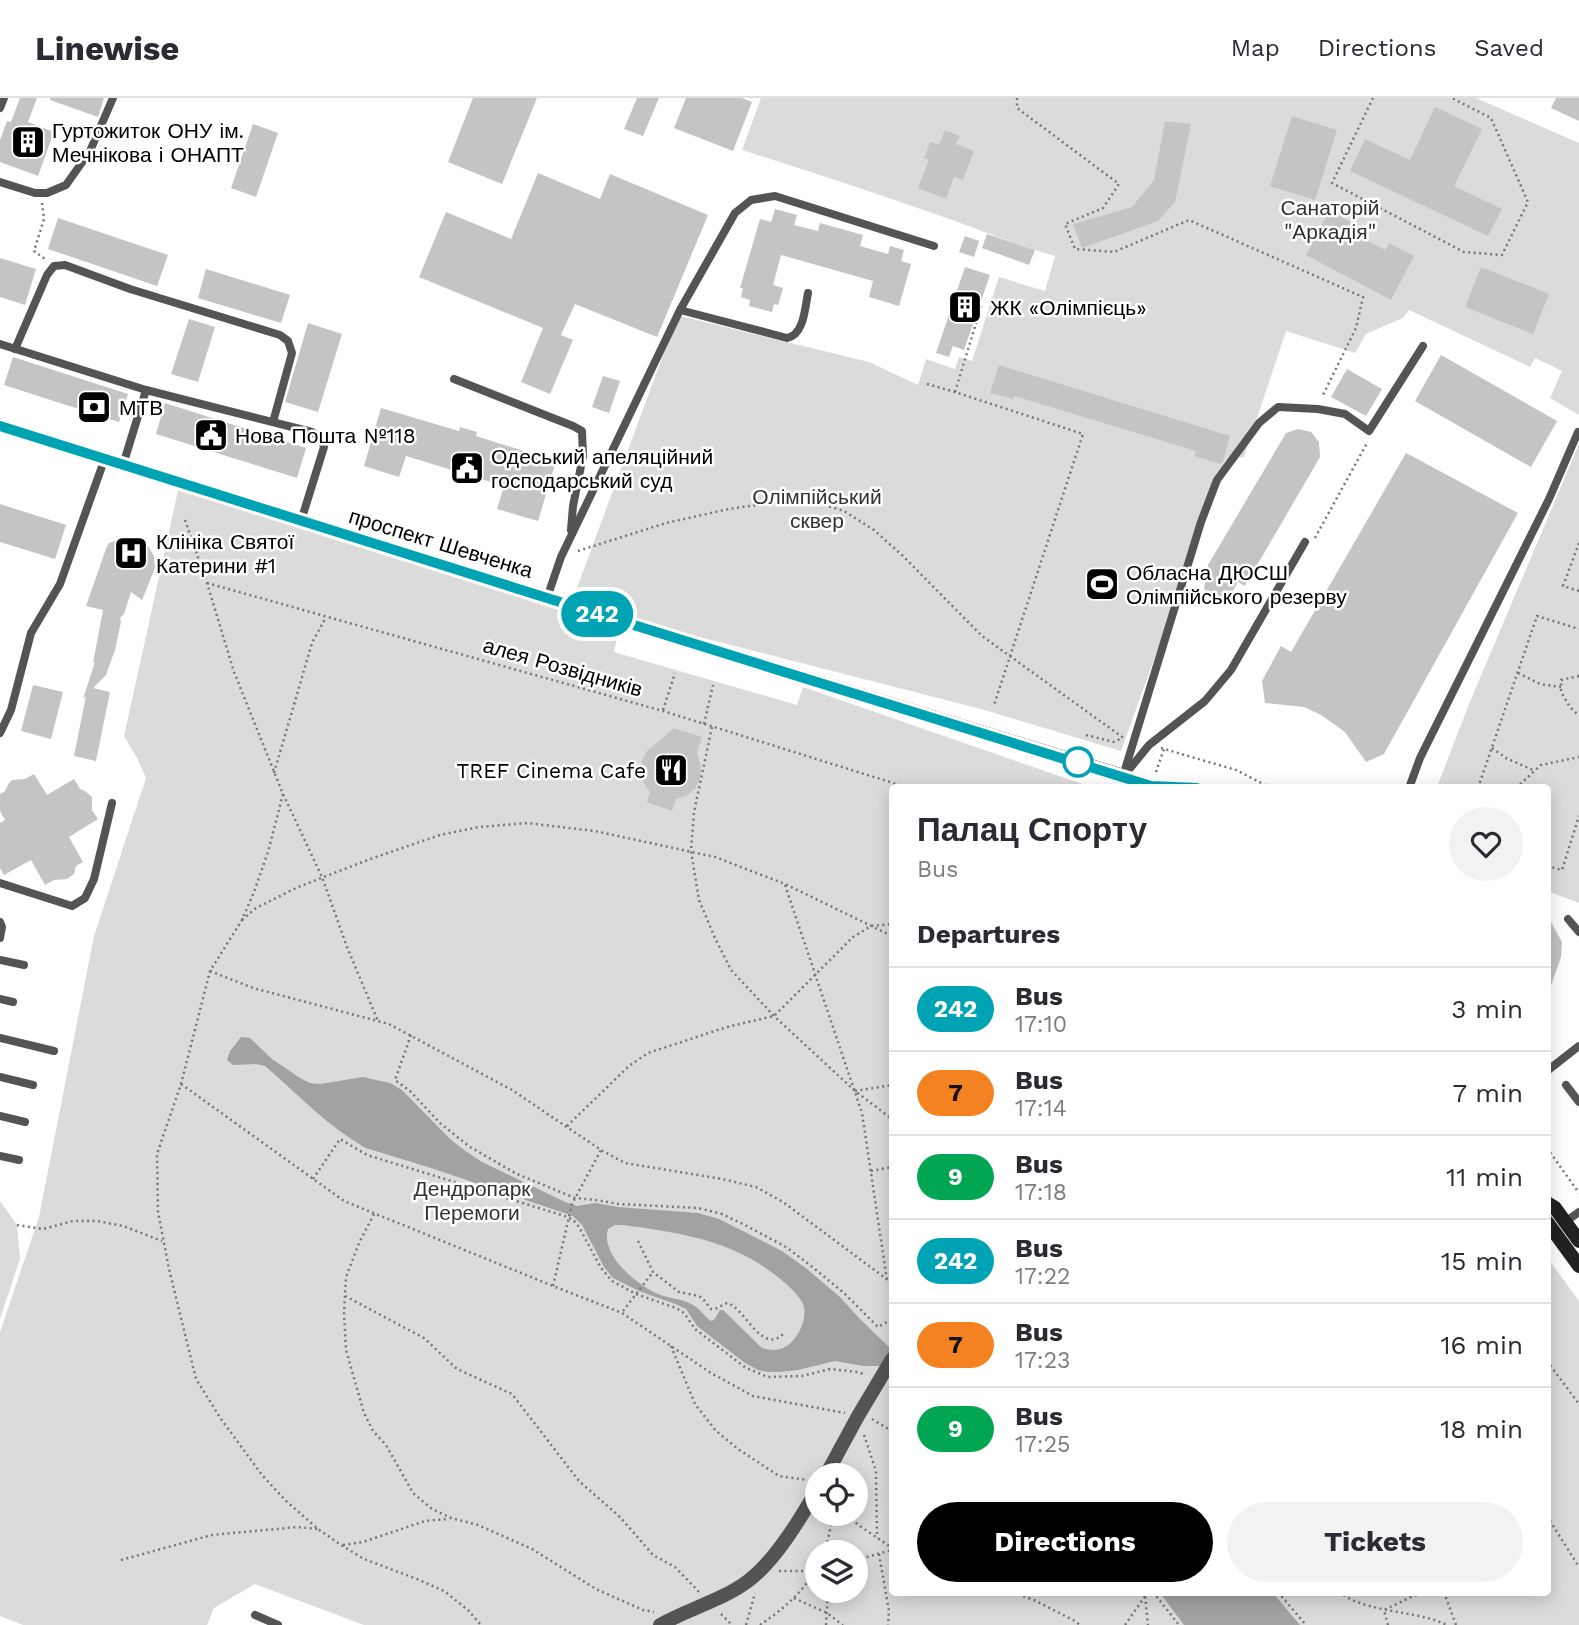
<!DOCTYPE html>
<html lang="en">
<head>
<meta charset="utf-8">
<style>
	body { margin:0; font-family:"Work Sans",sans-serif; background:#f2f2f3; color:#2b2b33; height:100vh; display:flex; flex-direction:column; font-size:26px; white-space:nowrap }
	* { box-sizing:border-box; margin:0 }
	p { font-size:23px; color:#7c7c81 }
	.icon { flex:none; width:38px; height:38px; fill:none; stroke:currentColor; stroke-width:2; stroke-linecap:round; stroke-linejoin:round }
	.map { position:relative; flex:1; overflow:hidden }
	.side { position:absolute; left:889px; top:686px; width:662px; height:812px; display:flex; flex-direction:column; background:#fff; border-radius:7px; box-shadow:0 4px 18px #0003 }
	.side>* { flex:none }
	.badge { padding:0 14px; border-radius:23px; font-size:24px; line-height:46px }
	.buttons { position:absolute; left:805px; top:1365px; display:grid; gap:14px }
	.buttons a { display:grid; place-items:center; width:63px; height:63px; border-radius:50%; background:#fff; box-shadow:0 4px 18px #0003; font-size:35px }
	.map>.badge { position:absolute; translate:-50% -50%; box-shadow:0 0 0 4px #fff }
	h2 { padding:0 28px; font-size:26px; line-height:63px }
	.round { display:grid; place-items:center; flex:none; width:74px; height:74px; border-radius:37px; background:#f2f2f3 }
	.headline { display:flex; align-items:center; justify-content:space-between; height:119px; padding:0 28px }
	h1 { font-size:33px; font-weight:700; line-height:52px }
	.primary-button { display:flex; gap:14px; margin-top:auto; padding:14px 28px }
	.primary-button a { flex:1; height:80px; border-radius:42px; background:#000; color:#fff; font-size:28px; font-weight:700; line-height:80px; text-align:center }
	.primary-button a+a { background:#f2f2f3; color:#2b2b33 }
	ul { padding:0; list-style:none }
	li { display:flex; align-items:center; gap:21px; height:84px; padding:0 28px; border-top:2px solid #e1e1e2 }
	li div { flex:1 }
	li b { display:block; font-size:26px }
	li em { font-style:normal }
	li .badge { min-width:77px; font-weight:700; text-align:center }
	header { display:flex; align-items:center; gap:42px; box-sizing:border-box; height:98px; padding:0 35px; background:#fff; border-bottom:2px solid #e1e1e2 }
	header strong { font-size:33px }
	nav { display:flex; gap:38px; margin-inline-start:auto; font-size:24px }
	.map>svg:first-child { display:block }
	.green { fill:#dbdbdb; fill-rule:evenodd }
	.water { fill:#a2a2a2; fill-rule:evenodd }
	.building { fill:#c4c4c4 }
	.lines { fill:none; stroke-linecap:round; stroke-linejoin:round }
	.path { stroke:#767676; stroke-width:2.5; stroke-dasharray:2 3.5; stroke-linecap:butt }
	.lane { stroke:#545454; stroke-width:8 }
	.street { stroke:#545454; stroke-width:14 }
	.secondary { stroke:#212121; stroke-width:14 }
	.line-casing { stroke:#fff; stroke-width:16 }
	.line { stroke:#00a3b4; stroke-width:10 }
	.stop-dot { fill:#fff; stroke:#00a3b4; stroke-width:3.5 }
	.labels { text-anchor:middle; dominant-baseline:central; stroke-width:5; stroke-linejoin:round; paint-order:stroke }
	.poi-label { font-size:21px; fill:#000; stroke:#fff; text-anchor:start }
	.park-label { font-size:21px; fill:#323232; stroke:#fff }
	.street-label { font-size:21px; fill:#000; stroke:#fff }
</style>
</head>
<body>
<header>
<strong>Linewise</strong>
<nav><a>Map</a><a>Directions</a><a>Saved</a></nav>
</header>
<div class="map">
<svg width="1579" height="1527" viewBox="0 0 1579 1527">
	<rect width="100%" height="100%" fill="#fff"/>
	<g class="green">
		<path d="M761,0h715l103,45v272l-29,-17 12,-27 -27,-13 -5,9 -121,-57 -6,8 -37,16 -11,19 -69,-22 -42,126 -18,3 -105,291 -140,-42 -410,-105 91,-246 18,-42 189,46 49,23 8,-26 29,10 4,-12 13,4 27,-84 46,14 10,-35c-42,-12 -82,-29 -123,-43 -63,-22 -126,-43 -190,-63z"/>
		<path d="M1579,346v459l-32,-12v-103l-110,-1 32,-83z"/>
		<path d="M179,388l441,139 -6,27 183,53 6,-18 288,100 -199,1v804h655v-335l32,44v324h-1215l-109,-41 -41,24 -7,17h-184l-23,-9v-284l39,-115 55,-281 52,-158 -10,-22 -12,-20zM817,1377h39v39h-39zM817,1454h39v39h-39z"/>
		<path d="M0,1103l17,24 3,34 -20,60z"/>
	</g>
	<g class="water">
		<path d="M241,939l9,1 22,21 28,19 10,5 10,1 43,-7 27,6 12,7 48,49 14,11 18,12 81,39 14,5 18,-3 23,4 80,6 21,6 63,32 25,18 33,28 19,21 33,32v22l-11,-6h-18l-28,-5 -37,9 -19,2h-11l-10,-2 -13,-7 -48,-37 -11,-17 -11,-5 -36,-13 -26,-13 -9,-11 -22,-42 -9,-9 -142,-48 -65,-20c-38,-21 -68,-54 -101,-82l-9,-2 -23,1 -6,-5 3,-9zM615,1127h8c45,6 95,13 135,38 15,10 35,24 44,39 8,14 -5,41 -19,46 -7,3 -14,2 -21,0l-39,-38h-3l-6,10 -3,1c-6,-4 -10,-11 -16,-15 -8,-6 -27,-8 -37,-12 -21,-9 -58,-39 -50,-65z"/>
		<path d="M1160,1495h113l27,32h-116z"/>
	</g>
	<g class="building">
		<path d="M20,0h17l-9,24 26,10 -16,44 -38,-14v-22l7,-19 4,1z"/>
		<path d="M50,0h54l-6,19 -48,-17z"/>
		<path d="M473,0h64l-35,86 -54,-22z"/>
		<path d="M637,0h22l-16,38 -19,-7z"/>
		<path d="M686,0h56l10,4 -19,49 -59,-23z"/>
		<path d="M1556,0h23v23l-28,-13z"/>
		<path d="M1435,9l47,22 -28,57 48,23 -14,27 -138,-65 15,-32 45,21z"/>
		<path d="M1292,18l45,14 -22,70 -45,-14z"/>
		<path d="M1165,23l26,3 -16,78 -17,19 -76,27 -9,-24 59,-17 22,-27z"/>
		<path d="M253,26l25,9 -22,64 -25,-9z"/>
		<path d="M945,32l15,6 -4,8 18,7 -11,29 -9,-3 -8,22 -28,-11 11,-28 -5,-2 6,-16 9,3z"/>
		<path d="M538,75l62,26 10,-25 98,41 -51,122 -82,-33 -14,31 12,5 -23,54 -29,-12 22,-54 -124,-51 27,-65 65,27z"/>
		<path d="M775,111l22,6 -3,10 24,6 2,-8 43,12 -3,11 28,8 2,-8 14,4 -3,11 10,3 -12,42 -30,-9 4,-16 -92,-26 -8,30 10,3 -5,17 -4,-1 -2,8 -23,-6 1,-6 -9,-3 2,-9h-3l20,-69 11,3z"/>
		<path d="M1329,113l22,11 -4,8 38,20 4,-7 25,13 -23,44 -85,-45z"/>
		<path d="M58,120l110,37 -11,31 -109,-37z"/>
		<path d="M987,136l48,16 -6,15 -47,-17z"/>
		<path d="M965,138l14,5 -5,16 -15,-5z"/>
		<path d="M0,160l36,11 -11,36 -25,-8z"/>
		<path d="M965,169l25,8 -26,75 -11,-4 -4,11 -13,-4z"/>
		<path d="M1481,169l68,27 -16,40 -68,-27z"/>
		<path d="M206,171l84,26 -9,28 -83,-25z"/>
		<path d="M189,221l26,8 -17,55 -27,-8z"/>
		<path d="M308,225l34,11 -24,78 -33,-10z"/>
		<path d="M1441,257l116,66 -26,46 -116,-66z"/>
		<path d="M13,259l115,37 -9,28 -115,-37z"/>
		<path d="M999,267l231,71 -7,25 -3,3 -26,-8 2,-5 -182,-55 -1,3 -23,-6z"/>
		<path d="M1347,271l35,20 -16,27 -35,-19z"/>
		<path d="M603,278l17,5 -11,32 -17,-6z"/>
		<path d="M165,305l141,45 -9,30 -141,-44z"/>
		<path d="M381,310l78,23 1,-4 17,5 -1,4 80,25 -18,60 -41,-12 7,-23 -98,-30 -7,21 -35,-11z"/>
		<path d="M1298,331l13,3 8,10 1,15 -75,129 -7,-4 -11,19 -13,-1 -10,-11 4,-24 78,-132z"/>
		<path d="M1406,355l112,60 -134,241 -18,8 -21,-30 -24,-17 -17,-8 -39,-4 -3,-22 19,-35 10,6z"/>
		<path d="M0,406l66,21 -11,34 -55,-17z"/>
		<path d="M123,440l5,4 20,4 6,10 1,12 -13,32 -11,-8 -7,22 -4,4 1,4 -6,28 -9,25 -13,13 17,4 -14,69 -22,-5 12,-60 -3,3 12,-37 -2,1 10,-53 -17,-4 21,-60 2,-3z"/>
		<path d="M33,587l30,7 -12,47 -30,-8z"/>
		<path d="M674,630l28,9 -5,16 4,13 -1,12 -5,11 -9,7 -10,3 -4,12 -25,-9 3,-10 -6,-8 -3,-11 1,-12 5,-10z"/>
		<path d="M34,676l13,21 27,-16 6,10 5,2 7,6v13l6,9 -29,18 14,25 -7,4 -2,8 -7,5 -13,1 -9,5 -14,-25 -27,15 -4,-7v-45l5,-3 -5,-9v-17l5,-3 4,-8 3,-3 13,-1z"/>
		<path d="M1547,817l15,27 -1,15 -12,34h-2z"/>
	</g>
	<g class="lines">
		<g class="path">
			<path d="M1017,0v10l102,76 -16,24 -38,16 10,25 39,3 75,-32 174,77 -7,31 -34,69"/>
			<path d="M1373,0l-41,85 132,69 38,3 26,-53 -37,-84 -39,-20"/>
			<path d="M42,105l2,16 -10,32 11,8"/>
			<path d="M927,286l28,8 128,42 -89,271"/>
			<path d="M955,294l26,-85 -9,-3 2,-5"/>
			<path d="M185,422l22,63 27,89 49,122 39,83 25,70 31,74"/>
			<path d="M1315,440l52,-95"/>
			<path d="M1579,445l-16,43 16,5"/>
			<path d="M578,453l88,-28 63,-14 41,-6 38,-3 36,11 30,19 29,26 79,80 143,103"/>
			<path d="M207,485l456,128 246,77"/>
			<path d="M1518,575l22,11 21,3"/>
			<path d="M1579,578l-18,4v12l9,15 9,9"/>
			<path d="M663,612l12,-37"/>
			<path d="M704,626l9,-39"/>
			<path d="M712,629l-18,85 -3,39 8,49 16,38 16,32 43,46 81,75 37,28"/>
			<path d="M1086,637l28,7 8,-4"/>
			<path d="M1161,650l75,22 35,18"/>
			<path d="M1492,650l14,10 29,13"/>
			<path d="M1156,674l8,-23"/>
			<path d="M274,675l38,-130 14,-26"/>
			<path d="M1478,690l59,-172 42,13"/>
			<path d="M1516,690l25,-23 38,-8"/>
			<path d="M283,696l-15,58 -14,40 -12,28 -32,51 -29,113 -24,70 1,58 11,57 27,110 25,40 41,56 23,25 33,29 23,16 23,14 53,20 27,12 24,19 13,15"/>
			<path d="M1547,768l15,4 17,-54"/>
			<path d="M785,787l77,228 25,167"/>
			<path d="M242,822l14,-12 42,-21 75,-29 67,-23 39,-8 48,-4 68,8 120,26 70,27 107,52"/>
			<path d="M210,873l43,17 136,36 123,66 89,60 24,13 97,16 34,8 27,15 109,81"/>
			<path d="M411,937l-16,45 15,11 31,33 29,23 47,27 58,24 21,2 23,4 79,4 24,6 23,11 41,22 24,18 34,28 34,34 14,-8"/>
			<path d="M181,986l163,117 209,85 69,27 89,60 42,23 92,17"/>
			<path d="M855,993l37,-6"/>
			<path d="M567,1028l62,-60 19,-13 79,-26 47,-11 79,-79 18,-11 21,-2"/>
			<path d="M1547,1050l32,45"/>
			<path d="M871,1073l21,-4"/>
			<path d="M313,1081l27,-40 27,16 201,62 6,4 5,6 22,41 11,13 24,13 40,14 8,5 11,16 51,39 22,9 34,-1 28,-7 28,3 8,3"/>
			<path d="M374,1116l-15,29 -13,34 -2,36 2,37 18,63 9,18 13,14 27,48 19,16 19,9 27,7 54,24 64,40 47,21 11,2"/>
			<path d="M17,1127l26,4 30,-8h24l26,5 39,15"/>
			<path d="M638,1143l15,31 26,20 20,4 4,3 8,10h4l12,-6c18,4 35,54 57,30"/>
			<path d="M553,1188l19,-82 29,-54"/>
			<path d="M345,1198l79,42 33,31 55,25 67,87 41,36 33,38 22,12 24,25"/>
			<path d="M623,1213l30,-39"/>
			<path d="M671,1248l24,58 21,27 22,18 41,27 28,4"/>
			<path d="M1547,1263l32,43"/>
			<path d="M872,1321l20,12"/>
			<path d="M864,1337l12,36 1,67"/>
			<path d="M849,1416l8,10 35,24"/>
			<path d="M1547,1418l32,51"/>
			<path d="M343,1447l20,-3 62,-21 23,-2"/>
			<path d="M823,1454l4,-7 6,-31"/>
			<path d="M879,1456l10,57 -1,14"/>
			<path d="M121,1462l91,-25 85,-8 21,2"/>
			<path d="M856,1462l36,-10"/>
			<path d="M779,1473h38"/>
			<path d="M1013,1494l23,9 39,20 5,4"/>
			<path d="M1142,1494l3,4 3,29"/>
			<path d="M1153,1494l26,33"/>
			<path d="M1278,1494l28,33"/>
			<path d="M1339,1494c21,17 62,19 88,26 7,1 14,5 21,7"/>
			<path d="M1444,1494l12,33"/>
			<path d="M794,1500l33,15 16,12"/>
			<path d="M721,1516l11,11"/>
			<path d="M746,1527l9,-32"/>
			<path d="M760,1527c22,-15 46,-35 57,-59"/>
			<path d="M826,1527l2,-34"/>
			<path d="M1125,1527l23,-33"/>
			<path d="M1388,1527l-4,-15 29,-14 20,-4"/>
		</g>
		<g class="lane">
			<path d="M0,10l4,-10"/>
			<path d="M0,84l35,11h12l19,-8 24,-34 23,-53"/>
			<path d="M680,212l107,28c17,-3 18,-30 21,-45"/>
			<path d="M0,246l146,46 166,42 9,6 3,9 -23,74"/>
			<path d="M15,251l32,-74 7,-9 11,-1 65,24 150,46 8,6 4,12 -19,69"/>
			<path d="M454,281l119,47 9,5 1,25 -10,50 -2,24"/>
			<path d="M123,367l23,-75"/>
			<path d="M547,500l14,-41 119,-247 55,-97 16,-13 24,-4 159,50"/>
			<path d="M0,635l11,-23 20,-77 29,-49 45,-126"/>
			<path d="M1127,674l22,-27 56,-44 26,-31 74,-128"/>
			<path d="M1123,678l78,-254 16,-42 42,-57 19,-16 40,2 27,5 24,17 54,-85"/>
			<path d="M1409,690l11,-30 129,-259 29,-67"/>
			<path d="M0,785l72,23 13,-8 9,-19 18,-76"/>
			<path d="M1568,821l11,13"/>
			<path d="M0,824l2,5 -2,11"/>
			<path d="M0,862l24,5"/>
			<path d="M0,901l13,3"/>
			<path d="M0,940l54,13"/>
			<path d="M1547,973l32,-25"/>
			<path d="M0,979l33,8"/>
			<path d="M1566,987l13,17"/>
			<path d="M0,1018l25,6"/>
			<path d="M0,1058l19,4"/>
			<path d="M1565,1124l14,-10"/>
			<path d="M255,1517l23,10"/>
		</g>
		<g class="street">
			<path d="M826,1377l32,-59 34,-57"/>
			<path d="M660,1527c28,-16 63,-25 88,-44 27,-20 52,-62 69,-91"/>
		</g>
		<g class="secondary">
			<path d="M0,328l547,172 576,178 31,12"/>
			<path d="M1151,688l46,2"/>
			<path d="M1547,1105l8,5 24,33"/>
			<path d="M1547,1124l32,44"/>
		</g>
	</g>
	<g class="lines">
		<g class="line-casing">
			<path id="line" d="M0,328l547,172 604,188 46,2"/>
		</g>
		<use href="#line" class="line"/>
	</g>
	<defs>
		<g id="building-square" transform="scale(1.75)"><rect x="-9" y="-9" width="18" height="18" rx="4" fill="#000" stroke="#fff"/><path d="M-4-6H4V6H1V3H-1V6H-4ZM-2.5-4.3h1.7v1.8h-1.7ZM.8-4.3h1.7v1.8H.8ZM-2.5-1h1.7V.8h-1.7ZM.8-1h1.7V.8H.8Z" fill="#fff"/></g>
		<g id="bank-square" transform="scale(1.75)"><rect x="-9" y="-9" width="18" height="18" rx="4" fill="#000" stroke="#fff"/><path d="M-6-4H6V4H-6ZM0-2.3a2.3 2.3 0 1 0 0 4.6a2.3 2.3 0 1 0 0-4.6Z" fill="#fff"/></g>
		<g id="civic-square" transform="scale(1.75)"><rect x="-9" y="-9" width="18" height="18" rx="4" fill="#000" stroke="#fff"/><path d="M-.6-6.5H3V-4.5H.6V-3L4-1V1h2V6H-6V1h2V-1L-.6-3ZM-1.2 2.5V6h2.4V2.5Z" fill="#fff"/></g>
		<g id="hospital-square" transform="scale(1.75)"><rect x="-9" y="-9" width="18" height="18" rx="4" fill="#000" stroke="#fff"/><path d="M-5-5h3v3.5h4V-5h3V5h-3V1.5h-4V5h-3Z" fill="#fff"/></g>
		<g id="stadium-square" transform="scale(1.75)"><rect x="-9" y="-9" width="18" height="18" rx="4" fill="#000" stroke="#fff"/><path d="M0-5a6.5 5 0 1 0 0 10a6.5 5 0 1 0 0-10ZM-3.5-1.8h7v3.6h-7Z" fill="#fff"/></g>
		<g id="restaurant-square" transform="scale(1.75)"><rect x="-9" y="-9" width="18" height="18" rx="4" fill="#000" stroke="#fff"/><path d="M-5-6h1v4h1v-4h1v4h1v-4h1v5L-1.5 .5V6h-2V.5L-5-1ZM5-6V6H3V1.5H1.5Q1.5-4 5-6Z" fill="#fff"/></g>
	</defs>
	<g fill-rule="evenodd">
		<use href="#building-square" x="28" y="44"/>
		<use href="#building-square" x="965" y="209"/>
		<use href="#bank-square" x="94" y="309"/>
		<use href="#civic-square" x="211" y="337"/>
		<use href="#civic-square" x="467" y="370"/>
		<use href="#hospital-square" x="131" y="455"/>
		<use href="#stadium-square" x="1102" y="486"/>
		<use href="#restaurant-square" x="671" y="672"/>
	</g>
	<circle class="stop-dot" cx="1078" cy="664" r="14"/>
	<g class="labels">
		<g class="poi-label">
			<text x="52" y="32">Гуртожиток ОНУ ім.<tspan x="52" dy="24">Мечнікова і ОНАПТ</tspan></text>
			<text x="990" y="209">ЖК «Олімпієць»</text>
			<text x="119" y="309">МТВ</text>
			<text x="235" y="337">Нова Пошта №118</text>
			<text x="491" y="358">Одеський апеляційний<tspan x="491" dy="24">господарський суд</tspan></text>
			<text x="156" y="443">Клініка Святої<tspan x="156" dy="24">Катерини #1</tspan></text>
			<text x="1126" y="474">Обласна ДЮСШ<tspan x="1126" dy="24">Олімпійського резерву</tspan></text>
			<text x="646" y="672" text-anchor="end">TREF Cinema Cafe</text>
		</g>
		<g class="park-label">
			<text x="1330" y="109">Санаторій<tspan x="1330" dy="24">"Аркадія"</tspan></text>
			<text x="817" y="398">Олімпійський<tspan x="817" dy="24">сквер</tspan></text>
			<text x="472" y="1090">Дендропарк<tspan x="472" dy="24">Перемоги</tspan></text>
		</g>
		<g class="street-label">
			<text transform="translate(441 445) rotate(17)">проспект Шевченка</text>
			<text transform="translate(563 569) rotate(16)">алея Розвідників</text>
		</g>
	</g>
</svg>
<div class="buttons">
<a><svg class="icon" aria-label="locate" viewBox="0 0 24 24"><circle cx="12" cy="12" r="6"/><path d="M12 2v4M12 18v4M2 12h4M18 12h4"/></svg></a>
<a><svg class="icon" aria-label="layers" viewBox="0 0 24 24"><path d="M12 4l9 5-9 5-9-5zM3 14l9 5 9-5"/></svg></a>
</div>
<b class="badge" style="left:597px;top:516px;background:#00a3b4;color:#fff">242</b>
<section class="side">
<div class="headline"><div><h1>Палац Спорту</h1><p>Bus</p></div><a class="round"><svg class="icon" aria-label="heart" viewBox="0 0 24 24"><path d="M12 20l-8-8c-3-5 5-10 8-4 3-6 11-1 8 4z"/></svg></a></div>
<h2>Departures</h2>
<ul>
<li><span class="badge" style="background:#00a3b4;color:#fff">242</span><div><b>Bus</b><p>17:10</p></div><em>3 min</em></li>
<li><span class="badge" style="background:#f58220;color:#111">7</span><div><b>Bus</b><p>17:14</p></div><em>7 min</em></li>
<li><span class="badge" style="background:#00a651;color:#fff">9</span><div><b>Bus</b><p>17:18</p></div><em>11 min</em></li>
<li><span class="badge" style="background:#00a3b4;color:#fff">242</span><div><b>Bus</b><p>17:22</p></div><em>15 min</em></li>
<li><span class="badge" style="background:#f58220;color:#111">7</span><div><b>Bus</b><p>17:23</p></div><em>16 min</em></li>
<li><span class="badge" style="background:#00a651;color:#fff">9</span><div><b>Bus</b><p>17:25</p></div><em>18 min</em></li>
</ul>
<div class="primary-button"><a>Directions</a><a>Tickets</a></div>
</section>
</div>
</body>
</html>
